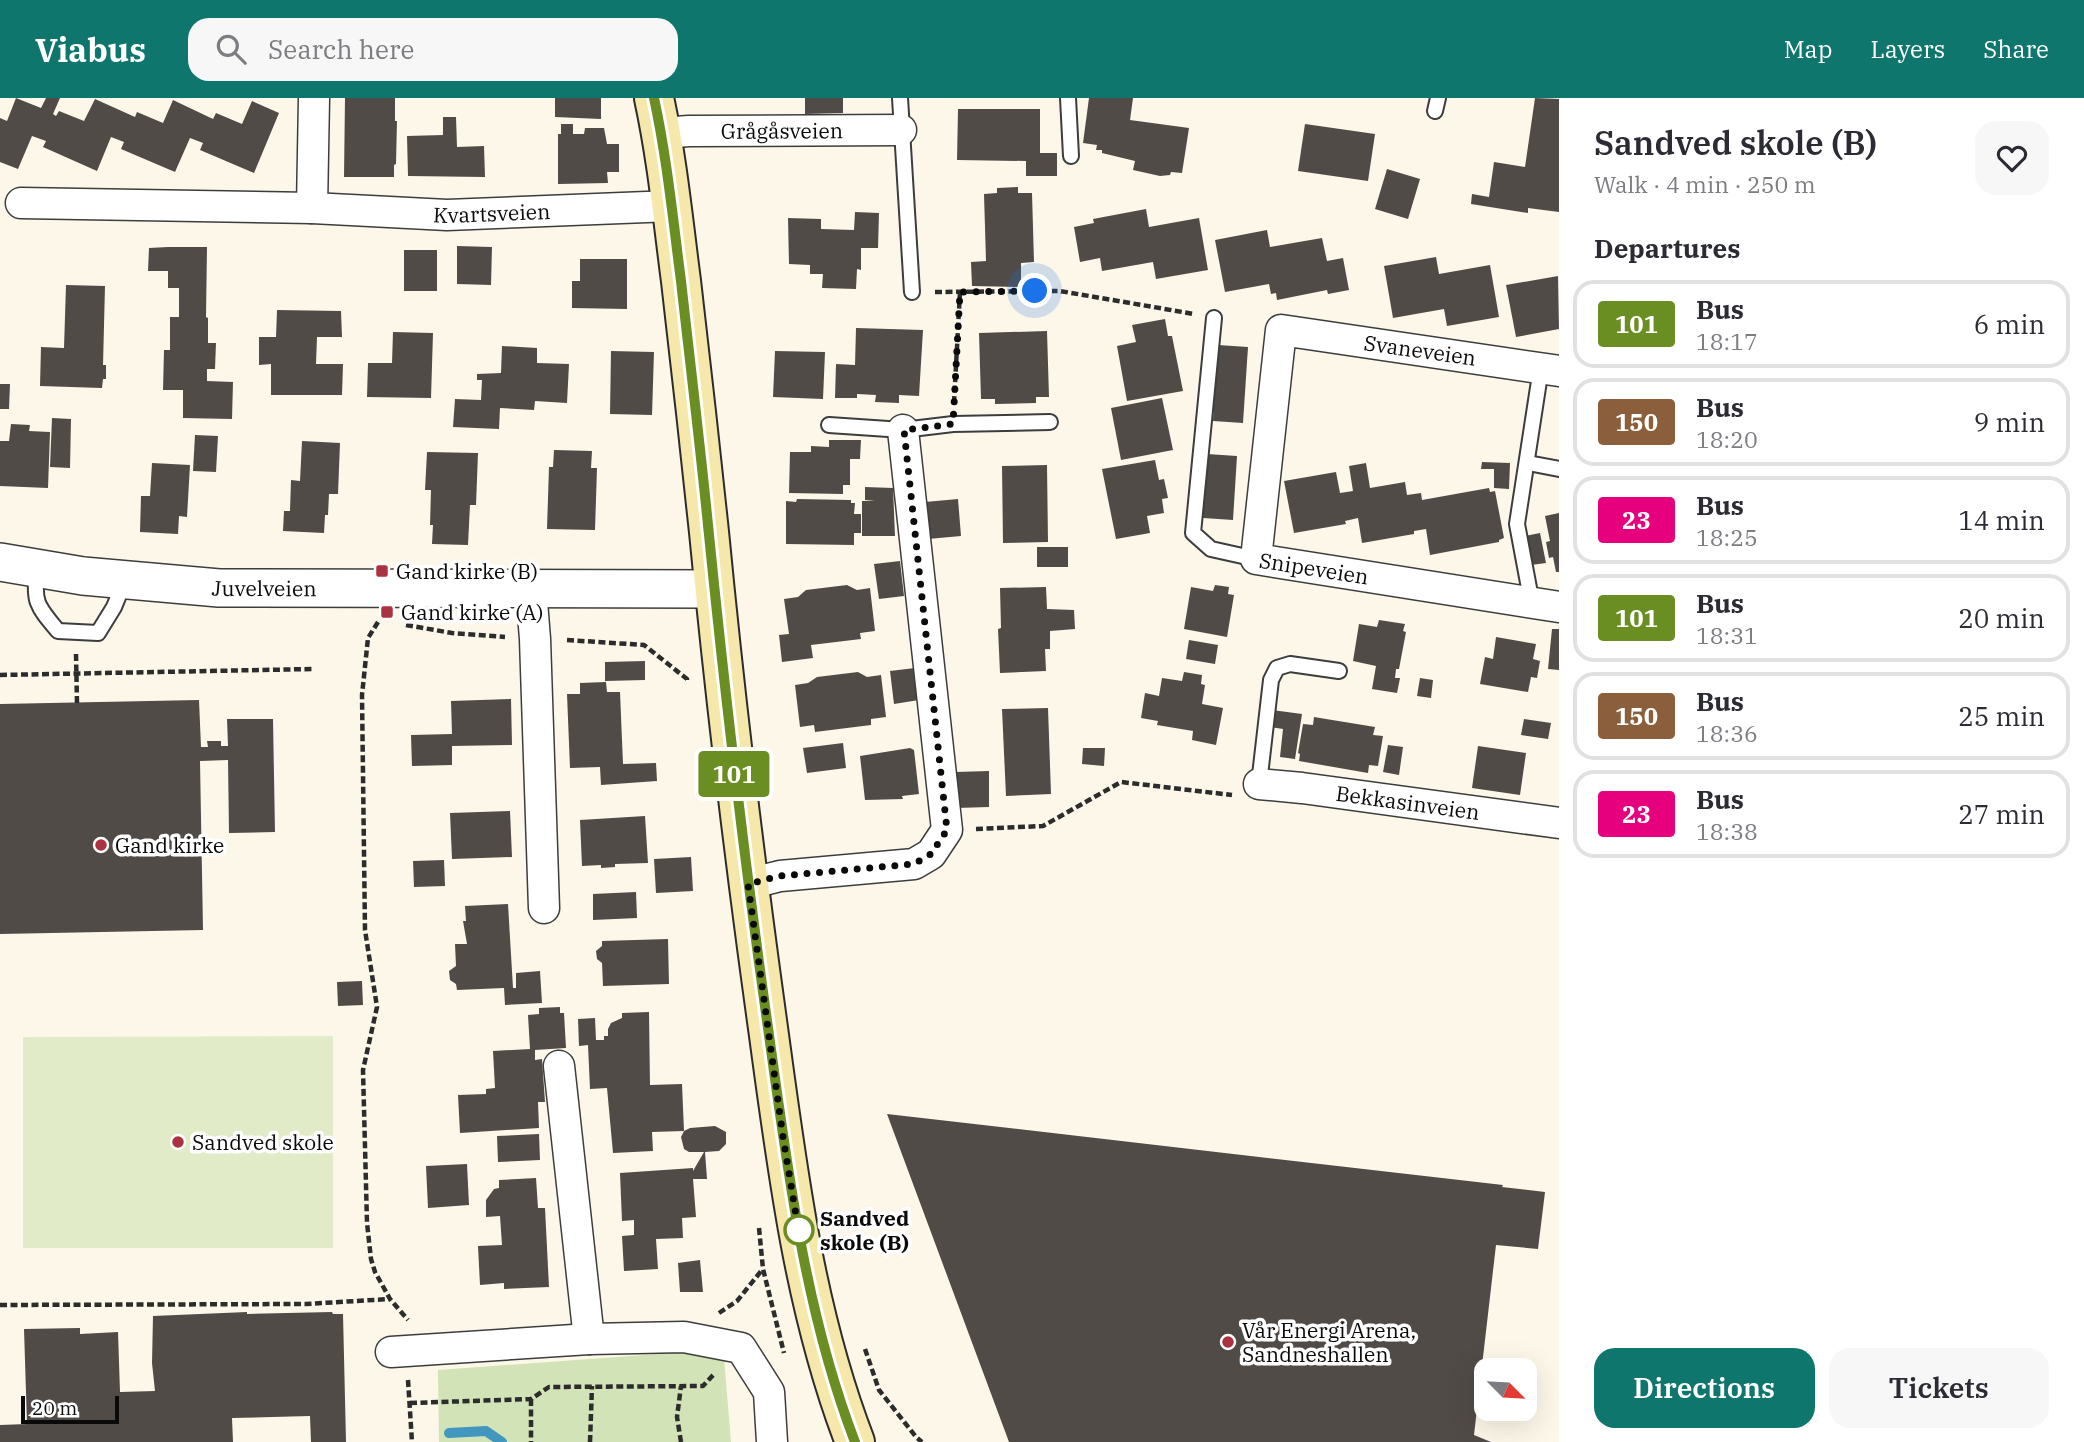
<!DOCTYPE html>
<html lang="en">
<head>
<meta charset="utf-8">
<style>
	body { margin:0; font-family:"IBM Plex Serif",serif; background:#f7f7f7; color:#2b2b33; height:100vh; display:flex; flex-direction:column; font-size:26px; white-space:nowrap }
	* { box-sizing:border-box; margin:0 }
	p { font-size:23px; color:#7c7c81 }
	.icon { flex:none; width:38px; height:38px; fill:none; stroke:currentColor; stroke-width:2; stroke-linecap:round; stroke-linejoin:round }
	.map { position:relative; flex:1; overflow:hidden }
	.sheet { display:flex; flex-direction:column; background:#fff; width:525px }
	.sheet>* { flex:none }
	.badge { padding:0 14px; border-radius:5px; font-size:24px; line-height:46px }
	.needle { width:46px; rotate:114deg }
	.controls { position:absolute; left:1474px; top:1260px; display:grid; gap:14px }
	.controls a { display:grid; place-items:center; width:63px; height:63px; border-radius:14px; background:#fff; box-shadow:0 7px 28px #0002; font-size:35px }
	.scale { position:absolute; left:21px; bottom:18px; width:98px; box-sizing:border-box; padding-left:7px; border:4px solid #0a0a0a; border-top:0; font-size:19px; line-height:24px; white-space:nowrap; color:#0a0a0a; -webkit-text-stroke:5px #fff; paint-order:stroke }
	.you { position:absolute; width:35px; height:35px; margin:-18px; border:5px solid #fff; border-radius:50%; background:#1a73e8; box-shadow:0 0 0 10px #1a73e833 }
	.map>.badge { position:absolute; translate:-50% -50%; box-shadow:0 0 0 4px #fff }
	h2 { padding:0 35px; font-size:26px; line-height:63px }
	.round { display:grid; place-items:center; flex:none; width:74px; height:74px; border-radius:21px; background:#f7f7f7 }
	.overview { display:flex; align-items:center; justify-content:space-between; height:119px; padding:0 35px }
	h1 { font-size:33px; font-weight:600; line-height:52px }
	.primary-button { display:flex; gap:14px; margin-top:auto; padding:14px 35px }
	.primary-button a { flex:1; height:80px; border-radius:21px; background:#0f766e; color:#fff; font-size:28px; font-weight:600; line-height:80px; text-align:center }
	.primary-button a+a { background:#f7f7f7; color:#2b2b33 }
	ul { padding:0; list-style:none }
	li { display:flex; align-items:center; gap:21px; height:88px; margin:0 14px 10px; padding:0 21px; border:4px solid #e1e1e2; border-radius:21px }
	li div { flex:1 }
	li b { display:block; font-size:26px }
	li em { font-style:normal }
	li .badge { min-width:77px; font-weight:700; text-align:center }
	header { display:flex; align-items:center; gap:42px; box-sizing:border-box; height:98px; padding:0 35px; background:#0f766e; color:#fff }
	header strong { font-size:33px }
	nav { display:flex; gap:38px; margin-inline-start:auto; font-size:24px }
	.search { width:490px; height:63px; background:#f7f7f7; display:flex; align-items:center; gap:18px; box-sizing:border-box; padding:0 24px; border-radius:21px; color:#7c7c81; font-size:26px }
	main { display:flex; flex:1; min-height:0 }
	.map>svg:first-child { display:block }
	.green { fill:#d1e3b7 }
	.pitch { fill:#e2ebc8 }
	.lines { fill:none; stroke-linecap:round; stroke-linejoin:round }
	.stream { stroke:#4297be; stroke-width:10 }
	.building { fill:#514b48 }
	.service-casing { stroke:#3d3d3d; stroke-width:18 }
	.minor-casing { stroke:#3d3d3d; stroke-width:33 }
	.tertiary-casing { stroke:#3d3d3d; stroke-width:40 }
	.secondary-casing { stroke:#2c2c2c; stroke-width:42 }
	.path { stroke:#2c2c2c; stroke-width:4.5; stroke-dasharray:7 3.5; stroke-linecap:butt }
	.service { stroke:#fff; stroke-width:14 }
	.minor { stroke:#fff; stroke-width:30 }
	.tertiary { stroke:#fff; stroke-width:37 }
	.secondary { stroke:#f6e8ab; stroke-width:38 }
	.line-casing { stroke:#fff; stroke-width:16 }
	.line { stroke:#6b8e23; stroke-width:10 }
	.walk { stroke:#0a0a0a; stroke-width:7; stroke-dasharray:0 12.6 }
	.poi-dot { fill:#ab3241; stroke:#fff; stroke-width:2.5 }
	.stop-dot { fill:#fff; stroke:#6b8e23; stroke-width:3.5 }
	.labels { text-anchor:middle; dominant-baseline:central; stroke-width:7; stroke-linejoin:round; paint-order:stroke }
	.street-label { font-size:21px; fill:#0a0a0a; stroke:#fff }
	.poi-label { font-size:21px; fill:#0a0a0a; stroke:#fff; text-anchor:start }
	.stop-label { font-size:21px; font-weight:bold; fill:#0a0a0a; stroke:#fff; text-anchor:start }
</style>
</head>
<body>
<header>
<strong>Viabus</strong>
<div class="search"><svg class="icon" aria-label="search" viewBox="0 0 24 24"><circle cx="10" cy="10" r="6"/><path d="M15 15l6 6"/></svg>Search here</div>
<nav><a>Map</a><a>Layers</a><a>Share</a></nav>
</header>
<main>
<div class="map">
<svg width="1559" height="1344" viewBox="0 0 1559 1344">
	<rect width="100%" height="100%" fill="#fdf7e9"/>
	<path class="green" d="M699,1253l25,7 7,84h-292l-1,-72z"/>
	<path class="pitch" d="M333,938v212h-310v-211z"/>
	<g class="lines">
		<path class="stream" d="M449,1335l37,-2 16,11"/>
	</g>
	<g class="building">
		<path d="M16,0l25,10 5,-10h14l-7,16 3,2 3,-5 25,10 11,-22 40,18 2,-5 26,11 10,-23 40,19 3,-6 26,11 10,-23 27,12 -25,60 -54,-23 3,-7 -13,-5 -15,34 -54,-23 3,-7 -13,-5 -14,34 -54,-24 3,-6 -14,-5 -14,33 -18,-7v-44l7,3z"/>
		<path d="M345,0h50v23h2l-1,43 -2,1v12h-50z"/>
		<path d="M555,0h46v21l-46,-2z"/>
		<path d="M805,0h38v15l-38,1z"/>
		<path d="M1089,0h44l-3,22 59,8 -7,45 -11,-1 -1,3 -10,1 -27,-6 2,-9 -33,-8v-3h-6l1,-5 -14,-2z"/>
		<path d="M1535,0l24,1v113l-31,-4v5l-57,-9 1,-10 17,3 5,-35 31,5z"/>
		<path d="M958,11h82v44h17v23h-31v-15l-69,-1z"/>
		<path d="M443,19h13l1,30 27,-1 1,31 -77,-1 -1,-40 36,-1z"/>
		<path d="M561,26h12v10h11l1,-6h19l3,16h12v28h-12l1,11 -50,1v-50h3z"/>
		<path d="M1305,26l70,10 -7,47 -70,-10z"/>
		<path d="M1387,71l33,10 -12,40 -33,-10z"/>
		<path d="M1018,89v6h14l2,69 -13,1v24l-49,-1 -1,-24 15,-1 -2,-67 13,-1v-5z"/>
		<path d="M1146,111l3,18 50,-9 9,52 -52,9 -3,-17 -51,9 -2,-13 -20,4 -6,-35 20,-4 -1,-4z"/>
		<path d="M855,114l24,1 -1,35h-17v22l-4,-1 -1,20 -34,-1 1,-14h-13v-9l-21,-1 -1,-46 33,1v10l33,1z"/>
		<path d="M1267,132l3,17 52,-9 5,23 16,-3 6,32 -21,4 -1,-4 -50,10 -1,-7 -5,1 -2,-10 -44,8 -10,-52z"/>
		<path d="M457,148l35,1 -1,38 -34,-1z"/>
		<path d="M168,149h39l-1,70 2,1v25h8l-1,26h-8v12l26,1 -1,37 -49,-1v-28h-20l1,-40h6v-33h9v-29h-11v-17h-20l1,-23z"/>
		<rect x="404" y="152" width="33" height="41"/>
		<path d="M1436,159l3,17 51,-9 9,52 -52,9 -3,-17 -51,9 -9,-52z"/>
		<path d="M580,161h47v50l-55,-1v-27h8z"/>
		<path d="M1558,178l1,53 -43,8 -10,-52z"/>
		<path d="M66,187l39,1 -2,79h3v14h-3l-1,9 -62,-2 1,-39 23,1z"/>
		<path d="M277,212l64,1 1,26h-25l-1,27h27l-1,31h-71v-31l-12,1v-28h17z"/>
		<path d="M1165,221l3,17h4l11,55 -56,10 -10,-55 19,-4 -4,-17z"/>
		<path d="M856,230l67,2 -4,66 -20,-1v8l-24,-1 1,-7 -19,-1v4h-22l1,-34 19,1z"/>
		<path d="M1047,233l2,66h-13v6l-41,1v-5h-14l-2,-66z"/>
		<path d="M393,234l40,1 -2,65 -64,-1 1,-34h24z"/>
		<path d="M1218,247l30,2 -5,76 -30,-2z"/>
		<path d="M502,248l35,2v15l32,1 -2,39 -32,-2 -1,9 -34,-2 -1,21 -46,-2 2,-28 26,1 1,-20h-5v-6l24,-1z"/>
		<path d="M611,253l43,1 -2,63 -42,-1z"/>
		<path d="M775,253l50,1 -2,47 -50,-2z"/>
		<path d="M0,286h10l-1,25h-9z"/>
		<path d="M1162,300l11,52 -52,10 -10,-52z"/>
		<path d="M52,320l19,1 -1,49 -20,-1z"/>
		<path d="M11,326l19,1 -1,6 21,1 -2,56 -48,-2v-45h9z"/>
		<path d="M195,337l23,1 -2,36 -23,-1z"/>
		<path d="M829,342h32l-1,19h-10v26h-7v9l-54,-1 1,-41h21v-6l18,1z"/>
		<path d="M302,343l38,2 -2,51h-9l-1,21h-3l-1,18 -41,-2 1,-20h6l1,-31 9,1z"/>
		<path d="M554,352l38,1 -1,17h6l-2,62 -48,-1 2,-62h4z"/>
		<path d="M427,354l51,1 -2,52h-6l-2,40 -36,-1 1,-19h-3l1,-35h-6z"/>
		<path d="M1207,356l30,2 -4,64 -30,-2z"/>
		<path d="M1155,362l4,20 5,-1 4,19 -6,1 2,14 -17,3 3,17 -34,6 -14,-70z"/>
		<path d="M1482,364l28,1 -1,26 -15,-1v-19h-13z"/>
		<path d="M152,365l38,2 -3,52 -8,-1 -1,18 -38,-2 1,-36h9z"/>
		<path d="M1366,365l4,25 35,-6 2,13 14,-2 1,7 67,-12 1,4 5,-1 9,47 -5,2v2l-69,13 -4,-26 -12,2v3l-52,9 -4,-25 -13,3 1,3 -52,9 -10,-52 52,-9 4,21 13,-2 -4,-25z"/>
		<path d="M1047,367l1,77 -45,1 -1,-77z"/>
		<path d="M865,389l28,1 2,48h-33v-35h13l-10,-1z"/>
		<path d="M797,401l54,1v3h4l-1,11h7v19h-7v12l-68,-1v-43l10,1z"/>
		<path d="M958,401l3,37 -33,3 -3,-37z"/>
		<path d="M1559,415v59h-3l-3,-15 -4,1 -3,-16 4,-1 -5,-25z"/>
		<path d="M1540,435l6,30 -15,2 -6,-29z"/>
		<rect x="1037" y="449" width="31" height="20"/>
		<path d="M900,463l4,35 -25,3 -5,-35z"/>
		<path d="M847,487l10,5 13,-2 5,43 -15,2 1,6 -50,6 2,13 -31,4 -3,-27 10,-1 -5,-35 14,-2 8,-7z"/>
		<path d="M1215,487l14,2 -1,7 6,1 -7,42 -43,-8 7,-42 22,4z"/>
		<path d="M1046,489l1,22 27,1 1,19 -25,2v18h-5l1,22 -46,2 -2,-44 3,-1 -1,-40z"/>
		<path d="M1379,522l26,4 -2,7 3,1 -7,37h-3l-1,9h5l-3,15 -25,-4 4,-23 -23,-5 6,-37 18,3z"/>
		<path d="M1552,531h7v41l-11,-1z"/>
		<path d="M1496,539l40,7 -3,15 7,2 -3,17 -6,-1 -3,15 -48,-8 5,-27 8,2z"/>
		<path d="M1189,542l29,5 -3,19 -29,-5z"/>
		<path d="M645,563v19l-40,1v-19z"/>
		<path d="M915,570l4,32 -25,4 -4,-33z"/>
		<path d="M858,574l9,5 14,-2 5,42 -15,2v6l-56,7 -1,-7 -14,2 -5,-42 13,-2 9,-6z"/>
		<path d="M1184,574l18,3 -1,9 4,1 -3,19 21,4 -7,37 -24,-5 1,-9 -36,-6 1,-4 -17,-3 4,-25 14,3 3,-18 20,3z"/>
		<path d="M1420,580l13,2 -2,18 -14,-2z"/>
		<path d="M606,584l1,10h13l3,72 33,-1 1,18 -56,4 -1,-18 -30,1 -3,-74h13v-11z"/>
		<path d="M511,601l1,46 -60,1v19l-40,1 -1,-31 41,-1 -1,-33z"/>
		<path d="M199,602l2,47h7l-1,-6h14v5h7l-1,-27h46l2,113 -46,1 -1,-73 -28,1 3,169 -203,4v-230z"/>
		<path d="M1048,610l3,86 -45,2 -4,-87z"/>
		<path d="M1272,612l30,4 -7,45 -15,-2 3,-28 -13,-2z"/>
		<path d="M1314,619l61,10 -2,8 10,1 -5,30 -9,-1 -1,8 -69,-12 1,-7 -2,-1 5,-29 10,1z"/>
		<path d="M1524,621l27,4 -3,16 -27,-4z"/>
		<path d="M843,645l3,25 -39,5 -4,-25z"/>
		<path d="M1388,647l15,2 -4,28 -16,-3z"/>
		<path d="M1478,648l48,7 -6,42 -48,-7z"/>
		<path d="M910,650l4,2 5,44 -17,2 1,3 -38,1 -5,-44z"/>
		<path d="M1083,650h22l-1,18 -22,-2z"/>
		<path d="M989,673v36l-33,1 -1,-36z"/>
		<path d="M510,713l2,46 -60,2 -2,-46z"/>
		<path d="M645,718l3,47 -33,1v3l-14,1v-3l-19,1 -2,-46z"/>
		<path d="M691,759l2,34 -37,2 -2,-34z"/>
		<path d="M444,762l1,26 -31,1 -1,-26z"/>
		<path d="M636,794l1,26 -44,2v-26z"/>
		<path d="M508,806l5,84h3v-15l24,-2 2,32 -37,2 -1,-17 -47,2 -1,-6 -6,-4 -1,-9 7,-5 -1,-22h12l-4,-23h3l-1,-15z"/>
		<path d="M668,841l1,45 -66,2 -1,-23 -5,-4 -1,-8 6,-5v-5z"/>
		<path d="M362,883l1,24 -25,1 -1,-24z"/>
		<path d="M560,909v6h4l2,35 -31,2v10l7,-1 3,43h-7l1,26 -79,5 -2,-38 28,-1v-5l9,-1 -2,-37 37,-2 -2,-34 11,-1v-6z"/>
		<path d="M649,914l1,73 32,-1 2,47 -32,1 1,19 -40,2 -6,-65 -17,1 -2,-44 -9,1 -1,-27 17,-1 1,22h8v-4h4v-7l3,-6 11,-5v-5z"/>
		<path d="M887,1016l616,71 -1,2 43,5 -7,57 -42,-4 -22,190 17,7h-482z"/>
		<path d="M715,1028l11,6v12l-7,7 -14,1 2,27h-14l3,38 -14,1 1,20 -27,1 2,30 -34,2 -2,-35 12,-1v-15l-12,1 -2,-48 73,-5v3l11,-19h-15l-5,-3 -3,-12 3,-6 6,-3z"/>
		<path d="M539,1036l1,26 -42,2 -1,-26z"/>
		<path d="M467,1066l2,41 -41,3 -2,-42z"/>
		<path d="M536,1080l2,30h7l4,79 -45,2v-6l-24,2 -2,-39 24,-1 -2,-29 -14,1v-17l8,-11 5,-1v-8z"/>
		<path d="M700,1162l3,32h-23l-2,-29z"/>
		<path d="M247,1214v2l85,-2 1,2h10l3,128h-35l-1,-26 -78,2 1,24h-233v-17l27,-1 -3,-95 56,-1v6l38,-2 2,60 35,-1 -3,-28 1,-47z"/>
	</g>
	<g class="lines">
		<g class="service-casing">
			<g id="service">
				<path d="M900,0l12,194"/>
				<path d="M1068,0l3,58"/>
				<path d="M1435,13l3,-13"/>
				<path d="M1214,220l-21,215 18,16 45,10"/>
				<path d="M829,327l74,5 50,-6 97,-2"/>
				<path d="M1528,365l31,6"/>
				<path d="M37,472c-4,32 0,36 21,61l40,2 16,-26 11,-27"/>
				<path d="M1532,506l-15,-80 24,-156"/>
				<path d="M1259,686l12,-104 6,-12 13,-4 49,7"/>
			</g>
		</g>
		<g class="minor-casing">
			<g id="minor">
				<path id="s1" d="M661,35l28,-2 212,-1"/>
				<path id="s2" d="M21,105l291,5 135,7 225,-9"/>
				<path d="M312,110l2,-110"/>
				<path id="s3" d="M1559,273l-278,-41 -25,229 303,48"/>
				<path d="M531,491l4,50 9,269"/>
				<path id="s4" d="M1259,686l43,4 257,35"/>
				<path d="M748,786l32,-8 134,-12 17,-10 16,-24 -44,-400"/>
				<path d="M559,968l30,273"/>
				<path d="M391,1254l198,-13 95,-2 57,11 28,44 3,50"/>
			</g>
		</g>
		<g class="tertiary-casing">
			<g id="tertiary">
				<path id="s5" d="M0,464l83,14 136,12 495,1"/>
			</g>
		</g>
		<g class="secondary-casing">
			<path id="secondary" d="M654,0c13,60 19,122 27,183 10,84 19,167 28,251 16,166 36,331 59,496 19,139 36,282 87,414"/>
		</g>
		<g class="path">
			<path d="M935,194l125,-1 134,23"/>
			<path d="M954,305l6,-111"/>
			<path d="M378,524l-10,16 -6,57 3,235 12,77 -14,63 4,153 4,36 4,13 15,27 18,21"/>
			<path d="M406,527l46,8 53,4"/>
			<path d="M567,542l77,5 43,34v2"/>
			<path d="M76,556l1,49"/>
			<path d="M0,577l313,-6"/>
			<path d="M976,731l67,-3 78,-44 111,13"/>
			<path d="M759,1130l4,41 21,84"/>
			<path d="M0,1207l306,-1 84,-5"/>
			<path d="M719,1215l18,-12 25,-31"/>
			<path d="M865,1251l14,41 37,47 6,5"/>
			<path d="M408,1282l4,62"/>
			<path d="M531,1301v43"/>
			<path d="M410,1305l121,-4 18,-12 154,-1 12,-13"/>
			<path d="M590,1344l2,-56"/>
			<path d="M681,1344l-4,-25 4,-31"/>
		</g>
		<use href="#service" class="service"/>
		<use href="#minor" class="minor"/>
		<use href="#tertiary" class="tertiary"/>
		<use href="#secondary" class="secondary"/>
	</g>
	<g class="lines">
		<g class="line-casing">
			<path id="line" d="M654,0c13,60 19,122 27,183 9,81 19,163 27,244 17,171 37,340 61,510 19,137 36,277 86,407"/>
		</g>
		<use href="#line" class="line"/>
		<path class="walk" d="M799,1132v3l-16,-96 -35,-253 32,-8 134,-12 17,-10 16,-24 -43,-400 49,-6 7,-132 75,-1"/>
	</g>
	<g class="poi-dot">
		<rect x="375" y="466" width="14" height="14" rx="3.5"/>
		<rect x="380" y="507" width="14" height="14" rx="3.5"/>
		<circle cx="101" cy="747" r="7"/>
		<circle cx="178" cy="1044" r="7"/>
		<circle cx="1228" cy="1244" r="7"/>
	</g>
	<circle class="stop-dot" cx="799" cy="1132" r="14"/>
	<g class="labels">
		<g class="street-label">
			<text stroke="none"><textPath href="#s1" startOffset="121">Grågåsveien</textPath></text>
			<text stroke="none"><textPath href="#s2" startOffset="471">Kvartsveien</textPath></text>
			<text transform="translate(1420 252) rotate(8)">Svaneveien</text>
			<text stroke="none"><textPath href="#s3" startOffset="570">Snipeveien</textPath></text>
			<text stroke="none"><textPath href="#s5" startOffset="266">Juvelveien</textPath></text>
			<text stroke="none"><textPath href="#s4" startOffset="150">Bekkasinveien</textPath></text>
		</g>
		<g class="poi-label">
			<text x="396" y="473">Gand kirke (B)</text>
			<text x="401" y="514">Gand kirke (A)</text>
			<text x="115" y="747">Gand kirke</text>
			<text x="192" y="1044">Sandved skole</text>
			<text x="1242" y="1232">Vår Energi Arena,<tspan x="1242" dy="24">Sandneshallen</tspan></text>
		</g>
		<g class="stop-label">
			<text x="820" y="1120">Sandved<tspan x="820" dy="24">skole (B)</tspan></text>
		</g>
	</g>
</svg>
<div class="controls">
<a><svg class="needle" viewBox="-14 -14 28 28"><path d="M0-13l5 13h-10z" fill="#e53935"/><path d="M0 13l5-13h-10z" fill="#7c7c81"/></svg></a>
</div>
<div class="scale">20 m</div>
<div class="you" style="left:1035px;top:193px"></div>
<b class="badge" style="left:734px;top:676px;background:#6b8e23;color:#fff">101</b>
</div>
<section class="sheet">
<div class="overview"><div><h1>Sandved skole (B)</h1><p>Walk · 4 min · 250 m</p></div><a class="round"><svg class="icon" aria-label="heart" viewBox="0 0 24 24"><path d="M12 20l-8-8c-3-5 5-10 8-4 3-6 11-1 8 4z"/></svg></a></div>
<h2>Departures</h2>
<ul>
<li><span class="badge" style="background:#6b8e23;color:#fff">101</span><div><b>Bus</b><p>18:17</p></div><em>6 min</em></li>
<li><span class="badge" style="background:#8b5e3c;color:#fff">150</span><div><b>Bus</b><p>18:20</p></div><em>9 min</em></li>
<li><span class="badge" style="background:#e6007e;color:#fff">23</span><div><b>Bus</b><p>18:25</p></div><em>14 min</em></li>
<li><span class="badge" style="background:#6b8e23;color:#fff">101</span><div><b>Bus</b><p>18:31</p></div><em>20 min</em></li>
<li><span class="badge" style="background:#8b5e3c;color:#fff">150</span><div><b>Bus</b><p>18:36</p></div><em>25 min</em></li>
<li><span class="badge" style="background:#e6007e;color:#fff">23</span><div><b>Bus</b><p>18:38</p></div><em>27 min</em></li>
</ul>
<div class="primary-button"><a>Directions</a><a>Tickets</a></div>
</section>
</main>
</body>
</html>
